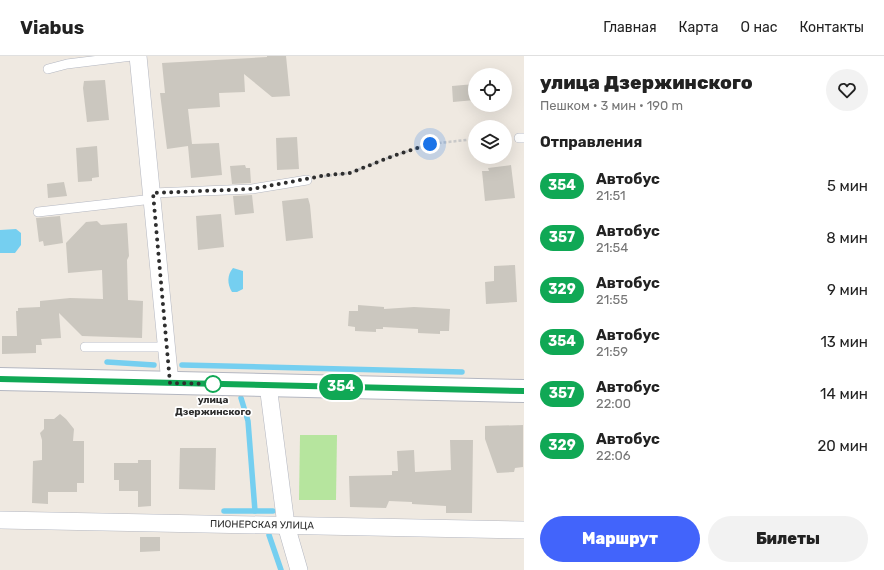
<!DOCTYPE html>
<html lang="ru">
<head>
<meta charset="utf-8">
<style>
	body { margin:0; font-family:Rubik,sans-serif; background:#f2f2f2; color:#222; height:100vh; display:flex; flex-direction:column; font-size:15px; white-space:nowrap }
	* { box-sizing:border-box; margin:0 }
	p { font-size:13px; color:#767676 }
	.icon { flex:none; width:22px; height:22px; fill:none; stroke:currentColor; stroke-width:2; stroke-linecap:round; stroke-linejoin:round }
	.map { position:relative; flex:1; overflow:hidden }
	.drawer { display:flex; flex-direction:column; background:#fff; width:360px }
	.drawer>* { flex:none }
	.badge { padding:0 8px; border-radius:13px; font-size:14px; line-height:26px }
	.fabs { position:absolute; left:468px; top:12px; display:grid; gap:8px }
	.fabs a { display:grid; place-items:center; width:44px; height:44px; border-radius:50%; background:#fff; box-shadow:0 4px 16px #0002; font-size:20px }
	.you { position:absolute; width:20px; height:20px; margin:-10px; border:3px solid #fff; border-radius:50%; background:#1a73e8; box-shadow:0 0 0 6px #1a73e833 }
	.map>.badge { position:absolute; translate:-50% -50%; box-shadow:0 0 0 2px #fff }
	h2 { padding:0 16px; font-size:15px; line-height:36px }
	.round { display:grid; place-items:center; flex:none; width:42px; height:42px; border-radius:21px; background:#f2f2f2 }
	.summary { display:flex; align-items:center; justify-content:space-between; height:68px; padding:0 16px }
	h1 { font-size:19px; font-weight:800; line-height:30px }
	.action { display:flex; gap:8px; margin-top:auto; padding:8px 16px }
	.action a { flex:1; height:46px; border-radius:24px; background:#4264fb; color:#fff; font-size:16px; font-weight:800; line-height:46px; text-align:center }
	.action a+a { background:#f2f2f2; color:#222 }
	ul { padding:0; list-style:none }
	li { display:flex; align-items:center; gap:12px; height:52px; padding:0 16px }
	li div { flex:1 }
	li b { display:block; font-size:15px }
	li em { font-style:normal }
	li .badge { min-width:44px; font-weight:700; text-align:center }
	header { display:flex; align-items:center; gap:24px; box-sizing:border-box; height:56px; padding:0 20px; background:#fff; border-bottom:1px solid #e0e0e0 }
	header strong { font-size:19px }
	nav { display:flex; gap:22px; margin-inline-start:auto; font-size:14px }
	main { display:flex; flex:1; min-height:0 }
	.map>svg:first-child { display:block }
	.green { fill:#b6e59e }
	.water { fill:#75cff0 }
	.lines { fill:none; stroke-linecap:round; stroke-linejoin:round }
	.stream { stroke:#75cff0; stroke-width:5.5 }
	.building { fill:#cbc7bf }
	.lane-casing { stroke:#b4b7c1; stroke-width:10 }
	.street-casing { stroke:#b4b7c1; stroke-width:18 }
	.secondary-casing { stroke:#b4b7c1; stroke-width:24 }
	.path { stroke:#c9c9c9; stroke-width:2.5; stroke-dasharray:3 2; stroke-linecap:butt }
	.lane { stroke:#fff; stroke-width:9 }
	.street { stroke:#fff; stroke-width:17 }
	.secondary { stroke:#fff; stroke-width:22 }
	.line-casing { stroke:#fff; stroke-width:9 }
	.line { stroke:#10a855; stroke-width:6 }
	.walk { stroke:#2e2e2e; stroke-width:4; stroke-dasharray:0 7.2 }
	.stop-dot { fill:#fff; stroke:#10a855; stroke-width:2 }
	.labels { text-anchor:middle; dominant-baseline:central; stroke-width:3.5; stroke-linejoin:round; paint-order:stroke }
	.stop-label { font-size:10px; font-weight:bold; fill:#2e2e2e; stroke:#fff }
	.street-label { font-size:10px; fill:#2e2e2e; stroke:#fff }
</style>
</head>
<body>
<header>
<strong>Viabus</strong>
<nav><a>Главная</a><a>Карта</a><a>О нас</a><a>Контакты</a></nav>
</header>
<main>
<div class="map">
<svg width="524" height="514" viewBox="0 0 524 514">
	<rect width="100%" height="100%" fill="#efe9e1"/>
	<path class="green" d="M300,379h37l-1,65h-37z"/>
	<g class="water">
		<path d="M16,173l5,4v12l-6,8h-15v-23z"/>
		<path d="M233,212l10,3v18l-6,3h-5c-5,-8 -5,-17 1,-24z"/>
	</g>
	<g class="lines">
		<g class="stream">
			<path d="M107,306l47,3"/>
			<path d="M182,309l280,7"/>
			<path d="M241,342l7,23 7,90"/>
			<path d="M224,455h49"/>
			<path d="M269,479l12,35"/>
		</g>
	</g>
	<g class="building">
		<path d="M267,0h19l4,40 -18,1 -28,-23 1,18 -26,1 1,14 -32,2 4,35 27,-1 3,32 -31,3 -3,-32 -21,3 -7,-56h5l-3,-30 105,-6z"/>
		<path d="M105,24l4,40 -22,2 -4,-34 1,-7z"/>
		<path d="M475,28v16l-22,2 -1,-16z"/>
		<path d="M297,81l2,32 -22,1 -1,-32z"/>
		<path d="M97,90l2,31 -7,1v3l-14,1 -2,-34z"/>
		<path d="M245,109l1,3h4l1,15 -19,1 -2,-18z"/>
		<path d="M511,109l4,33 -30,3 -3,-30h7l-1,-3z"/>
		<path d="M64,126l3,14 -19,2 -1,-14z"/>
		<path d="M252,139l2,18 -19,2 -2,-19z"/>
		<path d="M308,142l2,7 3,33 -27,3 -4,-40z"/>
		<path d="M221,158l3,33 -26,3 -2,-34z"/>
		<path d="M60,160l3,27 -19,3 -1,-5 -4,1 -3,-24z"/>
		<path d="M97,165l4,4 26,-2 2,33 -2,4 1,40 15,1 -1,37 -60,-2 -23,-23 2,25 -20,1 1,6h-6v8l-34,1v-18h15l-1,-25h2v-3l22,-1v-6l30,-3 33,1 -1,-29 -34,3 -2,-30 20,-21z"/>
		<path d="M515,209l2,37 -31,2 -1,-22 9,-1v-15z"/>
		<path d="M358,249l26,2v2l30,-2 36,2 -1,22h-9v3l-22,-1v-4l-35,-2v2h-7v3l-21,-1v-4l-7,-1 1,-15h9z"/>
		<path d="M60,358l6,5 8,10 -1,12h11v42h-7v9h-29v12l-16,-1 1,-42 9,-1v-20l-2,-7 4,-4v-10h10z"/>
		<path d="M523,369v42l-8,1 -1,4 -17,1 -12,-34v-13z"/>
		<path d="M450,384h23l-1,73h-26v-7l-34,-2v-2l-23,-1 -3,7 -36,-1 -1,-31 43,-1v-4h6l-1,-20 17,-1 1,22 36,-2z"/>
		<path d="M180,392h36l-1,42 -36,-1z"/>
		<path d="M138,404h13v46l-13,1v-16h-19v-11h-5v-17h24z"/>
		<path d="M140,481h20v14l-20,1z"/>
	</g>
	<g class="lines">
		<g class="lane-casing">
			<g id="lane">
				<path d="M48,13l19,-5 65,-8"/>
				<path d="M519,82h5"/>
				<path d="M153,137l99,-4 55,-9"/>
				<path d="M38,156l115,-13"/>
				<path d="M85,291h82"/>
			</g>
		</g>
		<g class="street-casing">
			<g id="street">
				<path d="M138,0l32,327"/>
				<path d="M268,329l18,140 13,45"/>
				<path d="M0,464l524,10"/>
			</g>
		</g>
		<g class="secondary-casing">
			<path id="secondary" d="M0,323l524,12"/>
		</g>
		<path class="path" d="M319,121l31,-4 43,-17 37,-12 45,-5"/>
		<use href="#lane" class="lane"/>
		<use href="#street" class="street"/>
		<use href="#secondary" class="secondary"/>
	</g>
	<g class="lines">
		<g class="line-casing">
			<path id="line" d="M0,323l524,12"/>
		</g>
		<use href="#line" class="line"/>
		<path class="walk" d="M213,328l-43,-1 -17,-190 99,-4 75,-14 23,-2 43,-17 37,-12"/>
	</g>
	<circle class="stop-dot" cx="213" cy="328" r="8"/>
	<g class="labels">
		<g class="stop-label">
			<text x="213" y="344">улица<tspan x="213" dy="12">Дзержинского</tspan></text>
		</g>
		<g class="street-label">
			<text transform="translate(262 469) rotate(1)">ПИОНЕРСКАЯ УЛИЦА</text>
		</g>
	</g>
</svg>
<div class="fabs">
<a><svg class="icon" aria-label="locate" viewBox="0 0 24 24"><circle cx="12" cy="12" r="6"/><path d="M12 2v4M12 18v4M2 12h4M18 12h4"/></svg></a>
<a><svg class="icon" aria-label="layers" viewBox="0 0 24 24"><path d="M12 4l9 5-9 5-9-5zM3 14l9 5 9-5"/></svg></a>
</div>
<div class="you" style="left:430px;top:88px"></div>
<b class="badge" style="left:341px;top:331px;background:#10a855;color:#fff">354</b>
</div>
<section class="drawer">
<div class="summary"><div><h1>улица Дзержинского</h1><p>Пешком · 3 мин · 190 m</p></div><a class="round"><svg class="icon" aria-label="heart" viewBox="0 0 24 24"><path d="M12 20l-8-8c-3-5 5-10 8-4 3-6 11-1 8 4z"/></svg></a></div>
<h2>Отправления</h2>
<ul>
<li><span class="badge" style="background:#10a855;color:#fff">354</span><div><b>Автобус</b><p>21:51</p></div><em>5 мин</em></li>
<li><span class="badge" style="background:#10a855;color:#fff">357</span><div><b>Автобус</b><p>21:54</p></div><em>8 мин</em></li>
<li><span class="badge" style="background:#10a855;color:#fff">329</span><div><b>Автобус</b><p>21:55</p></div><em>9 мин</em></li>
<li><span class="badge" style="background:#10a855;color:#fff">354</span><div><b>Автобус</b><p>21:59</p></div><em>13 мин</em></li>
<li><span class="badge" style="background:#10a855;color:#fff">357</span><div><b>Автобус</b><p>22:00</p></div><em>14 мин</em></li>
<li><span class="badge" style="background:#10a855;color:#fff">329</span><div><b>Автобус</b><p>22:06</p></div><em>20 мин</em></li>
</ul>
<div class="action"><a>Маршрут</a><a>Билеты</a></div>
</section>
</main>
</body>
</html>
